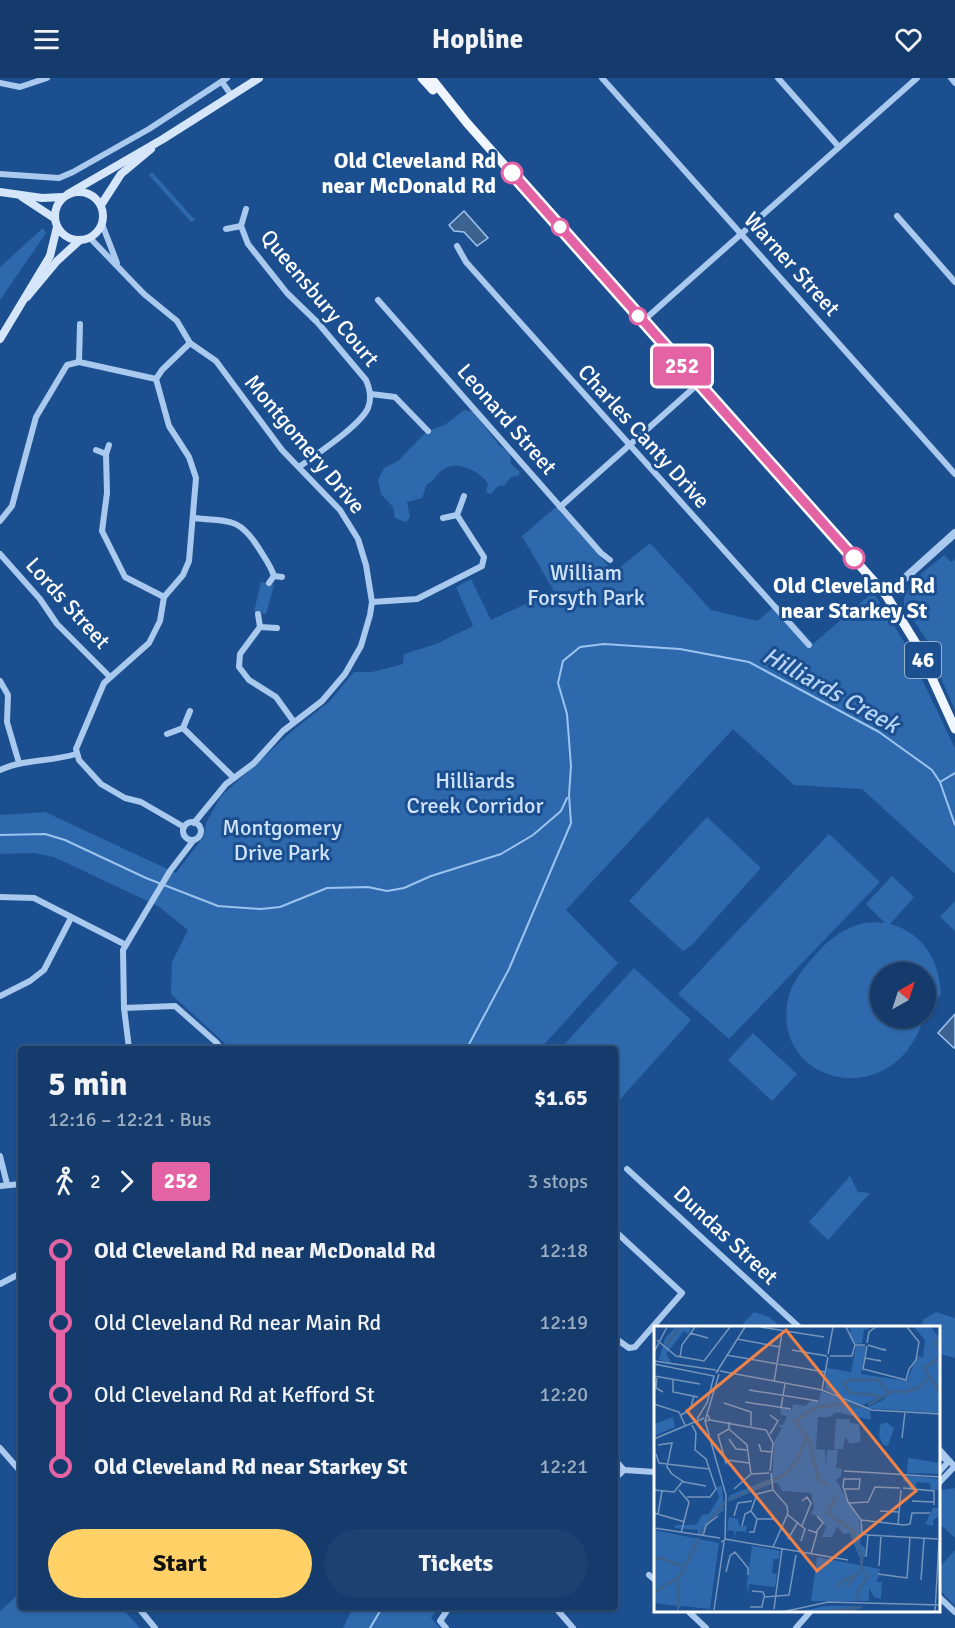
<!DOCTYPE html>
<html lang="en">
<head>
<meta charset="utf-8">
<style>
	body { margin:0; font-family:Signika,sans-serif; background:#1d4271; color:#f1f3f6; height:100vh; display:flex; flex-direction:column; font-size:22px; white-space:nowrap }
	* { box-sizing:border-box; margin:0 }
	p { font-size:20px; color:#9dadc1 }
	.icon { flex:none; width:33px; height:33px; fill:none; stroke:currentColor; stroke-width:2; stroke-linecap:round; stroke-linejoin:round }
	.map { position:relative; flex:1; overflow:hidden }
	.side { position:absolute; left:18px; top:968px; width:600px; height:564px; display:flex; flex-direction:column; background:#143b6b; border-radius:6px; box-shadow:0 2px 4px #0004,0 0 0 2px #33557e }
	.side>* { flex:none }
	.badge { padding:0 12px; border-radius:4px; font-size:21px; line-height:39px }
	.needle { width:39px; rotate:39deg }
	.tools { position:absolute; left:870px; top:884px; display:grid; gap:12px }
	.tools a { display:grid; place-items:center; width:66px; height:66px; border-radius:50%; background:#143b6b; box-shadow:0 2px 4px #0004,0 0 0 2px #33557e; font-size:30px }
	.map>.badge { position:absolute; translate:-50% -50%; box-shadow:0 0 0 3px #fff }
	.legs { display:flex; align-items:center; gap:9px; height:66px; padding:0 30px; font-size:20px }
	.legs p { margin-inline-start:auto }
	.summary { display:flex; align-items:center; justify-content:space-between; height:102px; padding:0 30px }
	h1 { font-size:33px; font-weight:800; line-height:45px }
	.action { display:flex; gap:12px; margin-top:auto; padding:12px 30px }
	.action a { flex:1; height:69px; border-radius:36px; background:#ffd166; color:#111; font-size:24px; font-weight:800; line-height:69px; text-align:center }
	.action a+a { background:#1d4271; color:#f1f3f6 }
	ul { padding:0 30px; list-style:none }
	li { display:flex; align-items:center; gap:21px; height:72px; font-size:22px }
	li i { display:grid; place-items:center; width:9px; height:100%; margin:0 8px; background:currentColor }
	li i::after { content:''; width:15px; height:15px; margin:-8px; border:4px solid; border-radius:50%; background:#143b6b }
	li p { margin-inline-start:auto }
	li:first-child i { background:linear-gradient(#0000 50%,currentColor 0) }
	li:last-child i { background:linear-gradient(currentColor 50%,#0000 0) }
	header { display:flex; justify-content:space-between; align-items:center; height:78px; padding:0 30px; background:#143b6b; font-size:27px; font-weight:800 }
	.map>svg:first-child { display:block }
	.green { fill:#2e69ad }
	.water { fill:#3c6290; stroke:#9cc4f0; stroke-width:1.5 }
	.lines { fill:none; stroke-linecap:round; stroke-linejoin:round }
	.stream { stroke:#9cc4f0; stroke-width:2 }
	.minor { stroke:#a9c9ee; stroke-width:6 }
	.tertiary { stroke:#a9c9ee; stroke-width:8 }
	.secondary { stroke:#d6e6fa; stroke-width:8 }
	.primary { stroke:#f0f6ff; stroke-width:9 }
	.line-1-casing { stroke:#fff; stroke-width:14 }
	.line-1 { stroke:#e463a4; stroke-width:9 }
	.stop-1-dot { fill:#fff; stroke:#e463a4; stroke-width:3 }
	.labels { text-anchor:middle; dominant-baseline:central; stroke-width:6; stroke-linejoin:round; paint-order:stroke }
	.shield { fill:#1b4f8f; stroke:#bbcadd; stroke-width:1.5 }
	.shield-label { font-size:21px; font-weight:bold; fill:#fff }
	.stop-label { font-size:22px; font-weight:bold; fill:#fff; stroke:#1b4f8f; text-anchor:end }
	.street-label { font-size:22px; fill:#fff; stroke:#1b4f8f }
	.park-label { font-size:22px; fill:#cfe3fa; stroke:#1b4f8f }
	.water-label { font-size:24px; font-style:italic; fill:#b5d3f5; stroke:#1b4f8f }
	.inset-river { fill:none; stroke:#3c6290; stroke-width:3 }
	.inset-road { fill:none; stroke:#7695bc; stroke-width:1.5 }
	.view { fill:#ee8249; fill-opacity:0.15; stroke:#ee8249; stroke-width:3 }
	.inset-edge { fill:none; stroke:#fff; stroke-width:3 }
</style>
</head>
<body>
<header><svg class="icon" aria-label="menu" viewBox="0 0 24 24"><path d="M4 6h16M4 12h16M4 18h16"/></svg>Hopline<svg class="icon" aria-label="heart" viewBox="0 0 24 24"><path d="M12 20l-8-8c-3-5 5-10 8-4 3-6 11-1 8 4z"/></svg></header>
<div class="map">
<svg width="955" height="1550" viewBox="0 0 955 1550">
	<rect width="100%" height="100%" fill="#1b4f8f"/>
	<g class="green">
		<path d="M152,94l43,48 -4,2 -42,-47z"/>
		<path d="M43,150l3,5 -46,67v-33z"/>
		<path d="M464,332l9,2 27,34c8,4 11,9 11,18l9,8 -2,4 -7,1 -6,8 -7,1 -7,8 -5,-2 2,-8c-9,-14 -33,-25 -47,-13 -6,5 -6,10 -14,13l-5,14 -15,4 3,15 -4,5 -11,-4 -2,-11 -12,-13 -3,-14 6,-12 14,-7 28,-29 20,-8z"/>
		<path d="M556,429l58,65 36,-29 61,67 46,11 21,-17 35,40 60,-52 30,48 52,108v126l-93,-85 -68,-4 -61,-56 -167,181 52,53 -77,85h-311l-59,-54 1,-32 16,-32 -30,-24 -104,-49 -20,-4 -34,1v-39l45,-3 131,61 28,-37 2,-13 15,-27 71,-65 37,-29 25,-30h18l31,-8 1,-10 32,-10 37,-18 -17,-39 15,-8 20,41 63,-29 -32,-55z"/>
		<path d="M944,477l7,7 4,-3v151l-13,-29 -8,-30 -30,-45c-3,-21 26,-38 40,-51z"/>
		<path d="M261,504l13,3 -8,29 -12,-2z"/>
		<path d="M707,739l54,51 -69,77 -9,6 -54,-50z"/>
		<path d="M829,756l51,48 -151,157 -51,-45z"/>
		<path d="M892,798l22,21 -24,27c34,9 49,37 51,70l-15,19v-41h-46v45h44c-29,98 -154,68 -136,-18 4,-18 17,-33 29,-46 18,-20 41,-34 68,-30l-19,-19z"/>
		<path d="M955,823v30l-15,-14z"/>
		<path d="M634,890l57,52 -76,85v-57h-54z"/>
		<path d="M753,955l44,41 -25,27 -44,-41z"/>
		<path d="M850,1098l8,16 12,1 -42,47 -19,-18z"/>
		<path d="M754,1234l15,5 13,11h-43z"/>
		<path d="M936,1234l19,6v40l-16,-4 -1,-26h-17l2,-8z"/>
		<path d="M955,1410v50l-17,-16 1,-29 3,-3z"/>
		<path d="M955,1472v56l-16,-17 -1,-20z"/>
		<path d="M21,1514v14l100,1 19,21h-140v-17z"/>
		<path d="M353,1529h85l-7,11 9,10h-97z"/>
	</g>
	<g class="water">
		<path d="M464,133l24,27 -11,8 -13,-14 -10,-1 -5,-6z"/>
		<path d="M955,936v32l-1,2 -16,-15z"/>
	</g>
	<g class="lines">
		<g class="stream">
			<path d="M940,704l15,-9"/>
			<path d="M0,757l45,-1 20,6 81,38 72,28 43,3 19,-2 47,-19 41,-1 19,4 17,-3 27,-12 70,-22 32,-19 28,-24 6,-13"/>
			<path d="M467,970l42,-79 62,-146 -2,-28 2,-29 -4,-52 -9,-31 5,-22 17,-14 24,-3 76,5 69,13 130,70 53,38 8,12 15,43"/>
			<path d="M370,1550l13,-22"/>
		</g>
		<g class="minor">
			<path d="M602,0l353,396"/>
			<path d="M778,0l61,69"/>
			<path d="M951,0l4,5"/>
			<path d="M222,4l10,14"/>
			<path d="M0,5l20,4 27,-9"/>
			<path d="M0,96l59,4 14,-6 76,-43 78,-51"/>
			<path d="M246,131l-5,17 7,18 39,49 31,30 48,57c4,9 6,18 2,28 -8,18 -53,47 -69,59"/>
			<path d="M897,138l58,66"/>
			<path d="M102,146l15,39"/>
			<path d="M226,151l15,-3"/>
			<path d="M90,160l54,56 33,27 13,22 26,18 66,89 58,60 18,29 8,26 6,37 -2,13 -9,31 -16,28 -23,27 -39,30 -29,32 -28,21 -32,39"/>
			<path d="M457,168l9,16 343,383"/>
			<path d="M378,222l223,253 9,7"/>
			<path d="M643,243l274,-243"/>
			<path d="M79,284l1,-38"/>
			<path d="M371,316l24,3 33,34"/>
			<path d="M109,367l-3,9 1,39 -5,38 23,46 39,20"/>
			<path d="M96,372l10,4"/>
			<path d="M560,429l138,-123"/>
			<path d="M194,440c34,4 44,-2 64,29 6,10 12,17 16,29"/>
			<path d="M443,440l14,-3"/>
			<path d="M0,443l12,-15 24,-89 31,-52 12,-3 77,17"/>
			<path d="M0,476l40,45 17,25 52,52"/>
			<path d="M269,505l5,-7 8,1"/>
			<path d="M372,524l45,-3 65,-33 2,-9 -27,-42 7,-19"/>
			<path d="M258,536l2,13 -20,27 -1,13 10,13 27,17 18,25"/>
			<path d="M260,549l17,1"/>
			<path d="M0,603l8,14 -1,27 12,41"/>
			<path d="M190,633l-7,17 51,50"/>
			<path d="M167,656l16,-6"/>
			<path d="M0,692c23,-11 50,-8 76,-16"/>
			<circle cx="192" cy="753" r="9"/>
			<path d="M184,749l-43,-25 -16,-4 -24,-14 -22,-24 -3,-11 28,-66 45,-40 11,-22 4,-24 19,-22 6,-14 7,-83 -7,-21 -20,-31 -13,-47 6,-9 28,-27"/>
			<path d="M0,819l34,1 92,47"/>
			<path d="M0,918l30,-15 14,-11 27,-52"/>
			<path d="M124,930l51,-2 42,37 3,5"/>
			<path d="M129,970l-5,-40 -1,-58 47,-79 23,-30"/>
			<path d="M0,1078l7,28"/>
			<path d="M627,1091l173,159"/>
			<path d="M0,1108l21,-2"/>
			<path d="M615,1153l67,62 -47,54 -6,1 -14,-10"/>
			<path d="M0,1206l21,-11"/>
			<path d="M0,1370l21,24"/>
			<path d="M938,1370l17,19"/>
			<path d="M938,1377l11,6"/>
			<path d="M615,1382l9,10 31,2"/>
			<path d="M938,1395l11,-12"/>
			<path d="M615,1401l9,-9"/>
			<path d="M938,1406l17,-18"/>
			<path d="M649,1497l6,5"/>
			<path d="M938,1518l17,16"/>
			<path d="M137,1528l18,22"/>
			<path d="M554,1528l19,22"/>
			<path d="M689,1534l17,16"/>
			<path d="M446,1550l-6,-7 10,-15"/>
			<path d="M796,1550l14,-16"/>
		</g>
		<path class="tertiary" d="M886,517l69,-62"/>
		<g class="secondary">
			<circle cx="79" cy="138" r="24"/>
			<path d="M0,114l42,6 21,-1"/>
			<path d="M68,116l95,-55 96,-61"/>
			<path d="M22,119l32,21"/>
			<path d="M101,127l20,-31 30,-25"/>
			<path d="M27,219l30,-36 23,-21"/>
			<path d="M0,261l50,-83 7,-29"/>
		</g>
		<g class="primary">
			<path d="M422,0l11,12"/>
			<path d="M431,0l36,45 419,472 31,50 38,84"/>
		</g>
	</g>
	<g class="lines">
		<g class="line-1-casing">
			<path id="line-1" d="M512,95l342,385"/>
		</g>
		<use href="#line-1" class="line-1"/>
	</g>
	<g class="stop-1-dot">
		<circle cx="512" cy="95" r="10"/>
		<circle cx="560" cy="149" r="8"/>
		<circle cx="638" cy="238" r="8"/>
		<circle cx="854" cy="480" r="10"/>
	</g>
	<g class="labels">
		<rect class="shield" x="905" y="564" width="36" height="36" rx="4.5"/>
		<g class="shield-label">
			<text x="923" y="582">46</text>
		</g>
		<g class="stop-label">
			<text x="496" y="82">Old Cleveland Rd<tspan x="496" dy="25">near McDonald Rd</tspan></text>
			<text x="854" y="507" text-anchor="middle">Old Cleveland Rd<tspan x="854" dy="25">near Starkey St</tspan></text>
		</g>
		<g class="street-label">
			<text transform="translate(792 186) rotate(48)">Warner Street</text>
			<text transform="translate(320 220) rotate(50)">Queensbury Court</text>
			<text transform="translate(507 341) rotate(49)">Leonard Street</text>
			<text transform="translate(644 358) rotate(48)">Charles Canty Drive</text>
			<text transform="translate(305 366) rotate(50)">Montgomery Drive</text>
			<text transform="translate(68 525) rotate(48)">Lords Street</text>
			<text transform="translate(726 1157) rotate(43)">Dundas Street</text>
		</g>
		<g class="park-label">
			<text x="586" y="494">William<tspan x="586" dy="25">Forsyth Park</tspan></text>
			<text x="475" y="702">Hilliards<tspan x="475" dy="25">Creek Corridor</tspan></text>
			<text x="282" y="749">Montgomery<tspan x="282" dy="25">Drive Park</tspan></text>
		</g>
		<g class="water-label">
			<text transform="translate(831 612) rotate(29)">Hilliards Creek</text>
		</g>
	</g>
	<g transform="translate(654 1248)">
		<rect width="286" height="286" fill="#1b4f8f"/>
		<path d="M21,1l16,1 -3,6 -4,-3 -18,23 6,9 -13,-3 6,-21zM193,1h27l-10,3 -2,13 -7,1 -6,-7 2,-7zM260,1h17l9,12v74l-74,-5 17,-8 7,-8 -29,14 -36,-17 2,-21 24,4 5,-26h10l-5,28 46,7 10,-25 6,1 2,-17zM167,65l49,19 1,10 -35,-8 -7,5h-11l-2,32 9,1 1,18 1,-18h11l-2,18 6,1 -1,8 -5,3 23,39 2,15 5,1 -5,2 -1,7 6,5 -1,8h-6l-9,-24 -7,1 -6,-8 -5,11h-10l4,-10 -8,-11 -7,-2 3,-7 -3,-14 -29,-2 -4,-8h-5l-45,19 1,-6 43,-18 2,-36 8,-14 -5,-3h6l4,-8 -7,-3 1,-6 11,2 1,-6 12,2 7,-6 7,1zM19,91l2,10 -21,9v-12zM182,93h14v4l9,1 2,18 -11,2 -5,-7 -2,12h-9zM232,96l8,6 -6,18 -5,-1 -4,-10 1,-10zM254,132l32,5v11l-33,-1zM251,149l35,4v37l-7,4v6l-8,-2 8,-16h5l1,-18h-8l-1,-7 -14,-1v7l-7,-1v-6l-6,-1zM68,160l2,24 -19,15 -3,10 -5,-1 1,-4 -23,-2 1,-3h20l6,-10 7,-1 10,-16 -3,-11zM75,191l9,2 1,7h8l-1,6 -10,-1 -2,9v-9l-7,-1zM0,204l65,13 -9,66 -29,-3 -4,6v-6l-23,-3zM98,220l28,5 -1,8h-5l-1,5 -1,9 5,1 -2,13 -26,-3 -1,13 -1,-14zM163,231l63,12 -3,13h5l-1,17 -7,-2 -5,-9v13h-58zM172,280h30l-1,6h-59z" fill="#2e69ad"/>
		<path class="inset-river" d="M287,10l-6,7 6,8M13,18l13,-17M285,66l-15,-24 17,-11M226,73l-4,-4 -26,-2 -7,-9 5,-4h30l10,13M214,79l25,-14 12,1 15,-5 9,-10M174,160l-10,-8 -9,-38 -14,-19 22,-14 25,-3 21,3M183,169l-10,18 26,18 9,26 -1,12 7,7 -11,17 2,6M75,174l55,-25 13,-14 9,-23M46,207l25,-31M0,233l7,-1 20,8M192,262l12,-15M182,263l5,-7 18,-9M0,267l27,-18 18,-37M24,280v-28M167,286l41,-5"/>
		<path class="inset-road" d="M107,1l63,10M192,1l9,18M36,7l18,5M83,13l43,8M3,14l19,16 28,5 26,-34M213,17l2,-11 7,-5M214,19l16,5h2l-3,-1M213,20l-4,23 43,11 3,-11 7,-9 3,-18 -12,-15M138,24l35,6M0,26l13,-25M174,28l5,-27M72,29l99,17M176,30h22l3,-11h10M26,31l2,-12 13,-18M211,32l16,3 -3,-1M0,35l62,9M0,38l60,12 -7,27 -10,16M65,44l-3,3 29,-46M66,45l102,19 50,20 69,4M0,50l46,8M3,50l-1,12 7,4M19,54v12l25,5M120,56l8,-49M95,64l69,11M168,64l6,-33M91,76l46,7M70,77l27,9v14M0,78l25,8 6,13M127,82l4,-24M27,89l9,-5 4,-14M54,89l2,5 -5,1 14,-47M56,94l56,10 7,13 -3,28M51,95l21,74 -1,45 -4,2M75,96v7l18,16 4,29 18,-1M116,108l8,-13 -8,-6M248,112l3,-26M0,113l50,-21M75,113l7,10 12,1M105,118l2,7 11,1M4,119l14,-2 -5,24 5,7 12,8 22,4M2,128l3,9 50,6M73,134l-1,3 -8,-28 11,-6M73,134l22,3M190,145l35,2M117,147l2,17 14,16 1,7 -15,34M224,147l63,4M249,162l31,3v14M80,163l17,-15M190,163h15l1,-10h-16l-1,8 1,2 2,6 2,7 13,18 1,13 6,2M0,164l20,2 9,-11M25,164l10,12 -8,31M119,164l-16,4 -6,17 6,8h16l7,5M33,171h23l6,-8 -10,-30 -11,-9 1,-17 -4,-8M148,175l5,-4 4,6 -9,23M258,175l22,1M195,177l19,-1 7,-15 25,1M226,185l19,1M0,187l31,9M4,188l4,-23M134,189l17,14 -4,12M80,190l4,-13 14,-2M207,194l43,5 6,-1 2,-11h18M244,198l3,-34M88,200l3,-12 6,-3M0,202l66,10M154,204l9,3 -6,21M95,206h5l3,-13M162,206l7,-9 -6,-7M214,209l70,4M49,210l3,-11 12,-9M71,213l123,21M134,213l10,-17M212,231l2,-22M225,240l2,-31M72,246l4,-16 5,-4 13,16v7M224,248l29,4 3,-40M267,254l3,-41M98,265l11,1 2,5 24,-2 7,-40M96,281h12l2,-10M120,283l8,-60M60,284l10,-68M128,286l46,-10 113,3M281,286l4,-71"/>
		<path class="view" d="M132,4l130,161 -99,80 -130,-160z"/>
		<rect width="286" height="286" class="inset-edge"/>
	</g>
</svg>
<div class="tools">
<a><svg class="needle" viewBox="-14 -14 28 28"><path d="M0-13l5 13h-10z" fill="#e53935"/><path d="M0 13l5-13h-10z" fill="#9dadc1"/></svg></a>
</div>
<b class="badge" style="left:682px;top:288px;background:#e463a4;color:#fff">252</b>
<section class="side">
<div class="summary"><div><h1>5 min</h1><p>12:16 – 12:21 · Bus</p></div><b>$1.65</b></div>
<div class="legs"><svg class="icon" aria-label="walk" viewBox="0 0 24 24"><circle cx="13" cy="4" r="2"/><path d="M13 8l-2 6 4 7M11 14l-3 7M7 12l3-4h3l4 4"/></svg>2<svg class="icon" aria-label="forward" viewBox="0 0 24 24"><path d="M9 5l7 7-7 7"/></svg><b class="badge" style="background:#e463a4;color:#fff">252</b><p>3 stops</p></div>
<ul>
<li><i style="color:#e463a4"></i><b>Old Cleveland Rd near McDonald Rd</b><p>12:18</p></li>
<li><i style="color:#e463a4"></i><span>Old Cleveland Rd near Main Rd</span><p>12:19</p></li>
<li><i style="color:#e463a4"></i><span>Old Cleveland Rd at Kefford St</span><p>12:20</p></li>
<li><i style="color:#e463a4"></i><b>Old Cleveland Rd near Starkey St</b><p>12:21</p></li>
</ul>
<div class="action"><a>Start</a><a>Tickets</a></div>
</section>
</div>
</body>
</html>
